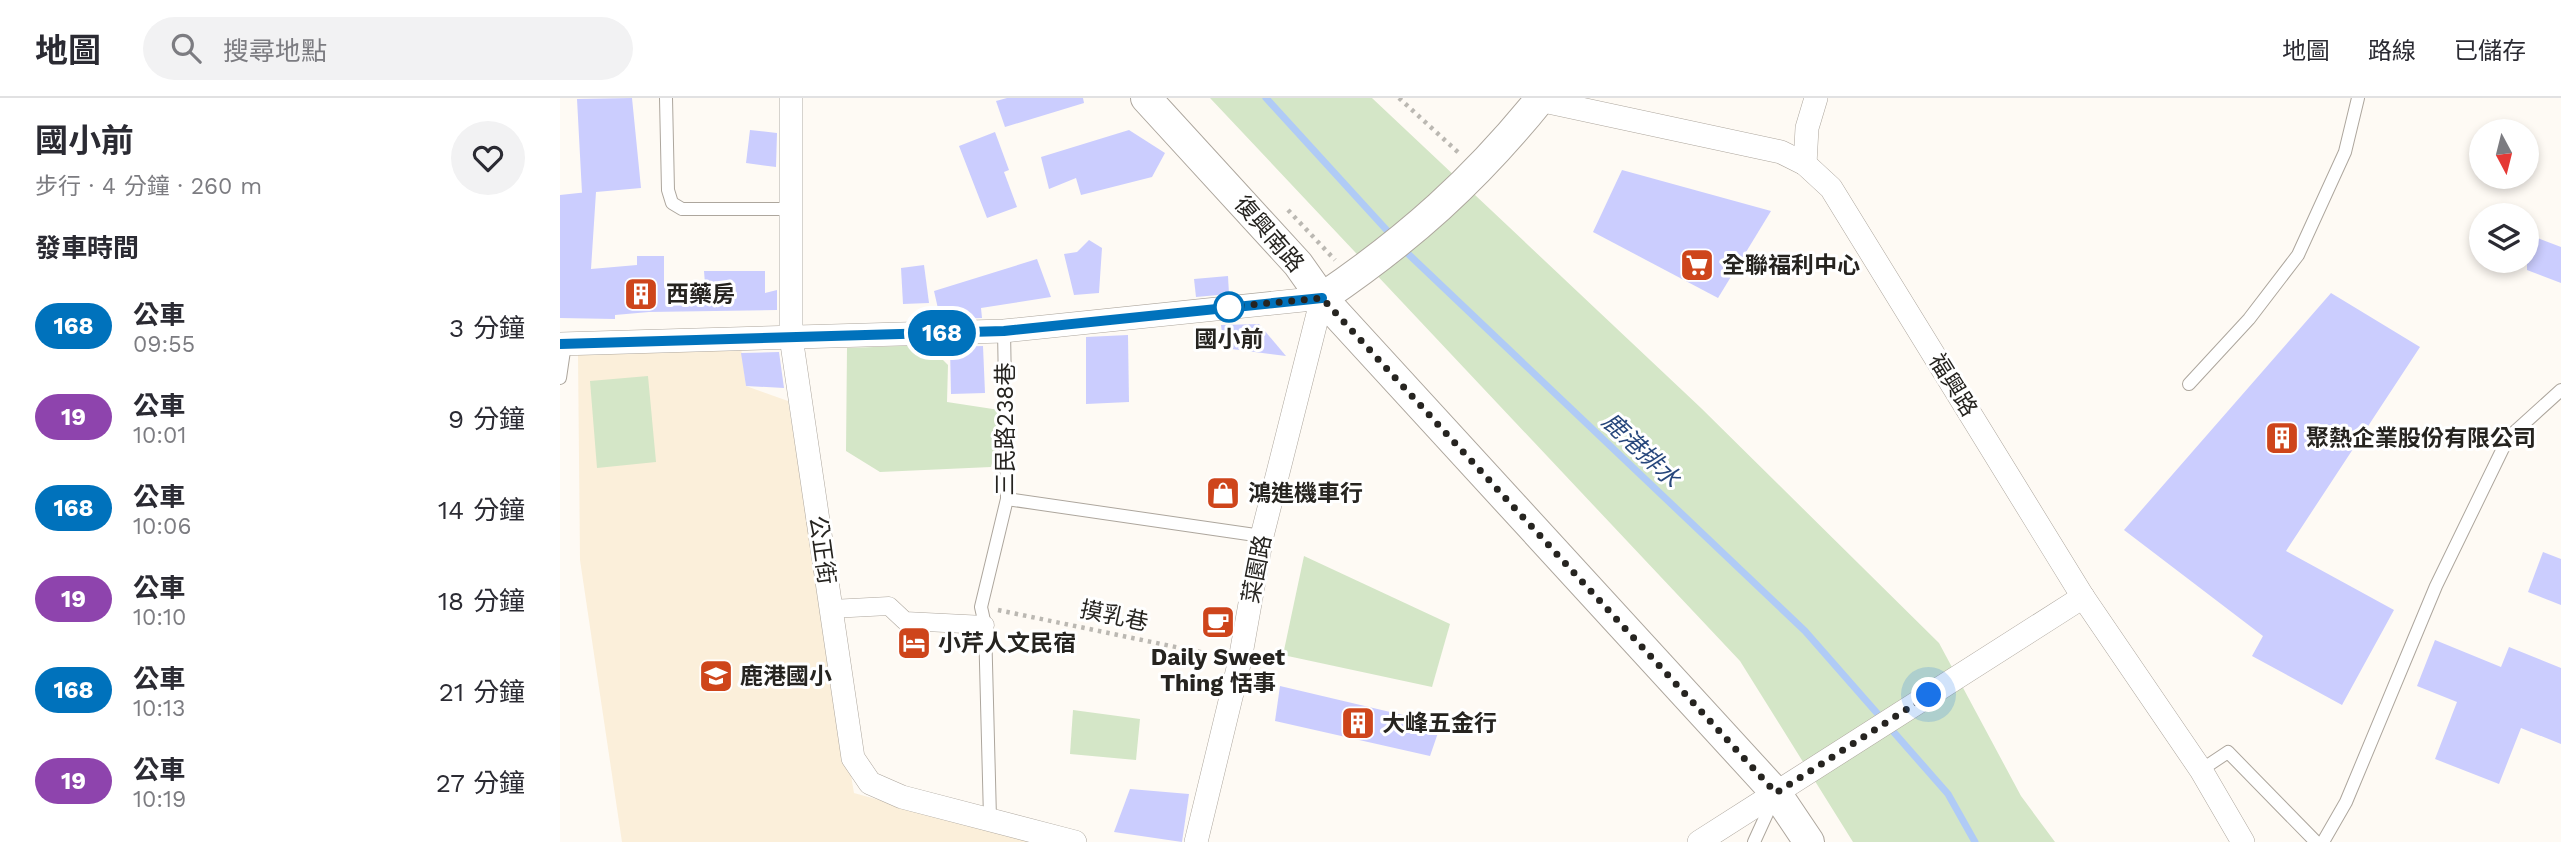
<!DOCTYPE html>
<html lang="zh-TW">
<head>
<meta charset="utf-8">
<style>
	body { margin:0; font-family:"Work Sans","Noto Sans TC",sans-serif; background:#f2f2f3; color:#2b2b33; height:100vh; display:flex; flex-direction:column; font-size:26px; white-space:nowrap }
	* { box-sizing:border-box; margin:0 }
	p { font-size:23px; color:#7c7c81 }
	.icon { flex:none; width:38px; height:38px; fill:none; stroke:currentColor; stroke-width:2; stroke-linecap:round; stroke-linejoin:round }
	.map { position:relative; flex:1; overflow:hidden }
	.drawer { display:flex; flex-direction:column; background:#fff; width:560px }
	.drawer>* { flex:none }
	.badge { padding:0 14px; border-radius:23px; font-size:24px; line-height:46px }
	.needle { width:46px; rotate:173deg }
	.controls { position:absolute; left:1909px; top:21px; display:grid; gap:14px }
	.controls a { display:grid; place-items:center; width:70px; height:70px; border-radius:50%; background:#fff; box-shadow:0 4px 10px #0003; font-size:35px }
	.you { position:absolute; width:35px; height:35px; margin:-18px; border:5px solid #fff; border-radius:50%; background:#1a73e8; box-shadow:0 0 0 10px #1a73e833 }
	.map>.badge { position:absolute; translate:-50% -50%; box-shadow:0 0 0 4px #fff }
	h2 { padding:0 35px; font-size:26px; line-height:63px }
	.round { display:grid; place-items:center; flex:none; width:74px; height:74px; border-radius:37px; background:#f2f2f3 }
	.overview { display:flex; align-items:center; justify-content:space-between; height:119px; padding:0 35px }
	h1 { font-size:33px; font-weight:700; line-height:52px }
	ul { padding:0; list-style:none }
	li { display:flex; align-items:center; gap:21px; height:91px; padding:0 35px }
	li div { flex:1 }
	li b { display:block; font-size:26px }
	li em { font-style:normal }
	li .badge { min-width:77px; font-weight:700; text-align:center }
	header { display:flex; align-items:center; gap:42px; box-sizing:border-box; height:98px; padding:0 35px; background:#fff; border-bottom:2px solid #e1e1e2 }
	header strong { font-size:33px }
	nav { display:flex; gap:38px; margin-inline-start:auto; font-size:24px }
	.search { width:490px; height:63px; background:#f2f2f3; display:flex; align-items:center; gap:18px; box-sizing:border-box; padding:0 24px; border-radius:38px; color:#7c7c81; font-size:26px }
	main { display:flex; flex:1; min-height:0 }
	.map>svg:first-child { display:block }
	.education { fill:#fbefda }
	.green { fill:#d4e6c7 }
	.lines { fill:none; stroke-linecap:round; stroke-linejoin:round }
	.stream { stroke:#b0cbf6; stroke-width:7 }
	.building { fill:#cbcdfe }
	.service-casing { stroke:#ada69d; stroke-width:14 }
	.pedestrian-casing { stroke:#ada69d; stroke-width:19 }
	.minor-casing { stroke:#ada69d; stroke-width:24 }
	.tertiary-casing { stroke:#ada69d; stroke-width:32 }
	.path { stroke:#bbb8b2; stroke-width:4.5; stroke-dasharray:3.5 5; stroke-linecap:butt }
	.service { stroke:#fff; stroke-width:12 }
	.pedestrian { stroke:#fff; stroke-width:18 }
	.minor { stroke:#fff; stroke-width:23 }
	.tertiary { stroke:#fff; stroke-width:30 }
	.line-casing { stroke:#fff; stroke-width:16 }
	.line { stroke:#0072bc; stroke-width:10 }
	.walk { stroke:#262420; stroke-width:7; stroke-dasharray:0 12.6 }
	.stop-dot { fill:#fff; stroke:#0072bc; stroke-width:3.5 }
	.labels { text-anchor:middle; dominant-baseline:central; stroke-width:6; stroke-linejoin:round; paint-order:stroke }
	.street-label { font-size:23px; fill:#262420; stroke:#fff }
	.poi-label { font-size:23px; font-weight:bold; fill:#262420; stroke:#fff; text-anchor:start }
	.stop-label { font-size:23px; font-weight:bold; fill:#262420; stroke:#fff }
	.water-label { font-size:24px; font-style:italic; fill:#27477c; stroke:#fff }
</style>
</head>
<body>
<header>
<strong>地圖</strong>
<div class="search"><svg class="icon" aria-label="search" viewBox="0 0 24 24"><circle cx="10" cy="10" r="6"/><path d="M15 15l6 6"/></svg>搜尋地點</div>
<nav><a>地圖</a><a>路線</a><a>已儲存</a></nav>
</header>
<main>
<section class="drawer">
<div class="overview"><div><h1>國小前</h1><p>步行 · 4 分鐘 · 260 m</p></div><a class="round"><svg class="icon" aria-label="heart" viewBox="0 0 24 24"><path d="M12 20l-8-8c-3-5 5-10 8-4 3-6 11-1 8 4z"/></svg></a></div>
<h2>發車時間</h2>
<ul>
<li><span class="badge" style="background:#0072bc;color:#fff">168</span><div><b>公車</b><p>09:55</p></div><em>3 分鐘</em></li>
<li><span class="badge" style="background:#8e44ad;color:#fff">19</span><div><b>公車</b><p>10:01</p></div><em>9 分鐘</em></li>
<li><span class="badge" style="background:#0072bc;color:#fff">168</span><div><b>公車</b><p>10:06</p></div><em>14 分鐘</em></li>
<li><span class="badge" style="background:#8e44ad;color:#fff">19</span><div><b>公車</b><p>10:10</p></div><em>18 分鐘</em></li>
<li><span class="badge" style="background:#0072bc;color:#fff">168</span><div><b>公車</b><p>10:13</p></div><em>21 分鐘</em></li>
<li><span class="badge" style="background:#8e44ad;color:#fff">19</span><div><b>公車</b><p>10:19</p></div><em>27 分鐘</em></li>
</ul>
</section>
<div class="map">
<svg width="2001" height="744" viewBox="0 0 2001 744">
	<rect width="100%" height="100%" fill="#fefaf4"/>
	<path class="education" d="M181,249l5,39 42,15 66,392 177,49h-409l-42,-282 -2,-205z"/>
	<g class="green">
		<path d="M650,0h162l329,310 238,235 82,153 34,46h-202l-113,-181z"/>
		<path d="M368,247l20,20 -1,37 59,9 -15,56 -111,5 -34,-21 1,-103z"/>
		<path d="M88,278l8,86 -59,6 -7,-87z"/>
		<path d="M744,458l146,68 -18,63 -149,-32z"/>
		<path d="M513,612l67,9 -4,41 -66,-6z"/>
	</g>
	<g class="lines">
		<g class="stream">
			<path d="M706,0l127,139"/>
			<path d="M843,151l402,382 143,163 27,48"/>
		</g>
	</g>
	<g class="building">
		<path d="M72,0l9,90 -45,4 -5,77 46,-4v-9h27v29l41,-1 -1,-13h61v22l12,-3v20l-128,2 -34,3v4l-55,-1v-123l28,-3 -6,1 -5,-94z"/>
		<path d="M447,0h76l1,5 -79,24 -9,-26z"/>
		<path d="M190,32l27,3 -1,34 -30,-4z"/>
		<path d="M569,32l36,23 -13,24 -71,18 -5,-17 -27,11 -8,-32z"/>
		<path d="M435,34l14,38 -5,2 13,35 -30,11 -28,-72z"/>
		<path d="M1062,72l149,41 -53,87 -125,-66z"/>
		<path d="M1967,136l34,13v36l-34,-13z"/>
		<path d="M529,142l13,8 -3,45 -25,2 -10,-41 13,-2z"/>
		<path d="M477,161l14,38 -70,11 1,10 -35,1 -1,-7 -7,1 -5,-22z"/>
		<path d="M364,167l5,38 -26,1 -2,-36z"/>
		<path d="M668,178l1,18 -33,3 -2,-18z"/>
		<path d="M1771,195l89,54 -134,204 108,59 -52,95 -90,-49 11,-20 -139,-106z"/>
		<path d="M699,226l27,32 -62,-8 -3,-23z"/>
		<path d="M568,237l1,67 -43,2v-67z"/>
		<path d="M423,248l2,47 -34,1 -1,-47z"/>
		<path d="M219,254l5,36 -38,-2 -5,-33z"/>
		<path d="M1983,454l18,7v46l-33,-13z"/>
		<path d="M1875,542l66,27 8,-20 52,21v76l-40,-16 -22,56 -64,-25 22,-57 -40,-16z"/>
		<path d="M720,588l161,38 -11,32 -155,-35z"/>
		<path d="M570,691l59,5 -7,48 -68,-10z"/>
	</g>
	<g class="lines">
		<g class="service-casing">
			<g id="service">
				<path d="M106,0l2,92 4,13 10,6h108"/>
				<path d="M0,280l5,-34"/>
				<path d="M1629,286l60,-65 49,-64 47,-103 13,-54"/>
				<path d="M447,401l255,37"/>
				<path d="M1641,672l27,-18 88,90"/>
				<path d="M430,720l-5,-193 -4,-18 26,-108 -3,-168"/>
				<path d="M1194,744l21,-46"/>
				<path d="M1763,744l23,-40 90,-216 72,-148 53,-48"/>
			</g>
		</g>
		<g class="pedestrian-casing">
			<path id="pedestrian" d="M271,511l58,-3 16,15 80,4"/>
		</g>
		<g class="minor-casing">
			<g id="minor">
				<path d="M231,0v239l62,421 17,25 32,14 173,45"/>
				<path d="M979,2l242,52 24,12 26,24 252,409 118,173 42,72"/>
				<path d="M1245,66l2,-36 9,-30"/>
				<path d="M0,246l444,-13 318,-33 -60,238 -22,124 -44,182"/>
				<path d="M1139,744l384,-245"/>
			</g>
		</g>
		<g class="tertiary-casing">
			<g id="tertiary">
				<path d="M586,0l152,166 24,34 454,495 33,49"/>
				<path d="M762,200c87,-59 153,-118 219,-200"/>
			</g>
		</g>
		<g class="path">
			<path d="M839,0l61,56"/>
			<path d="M728,112l47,50"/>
			<path d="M438,512l221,46"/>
		</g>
		<use href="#service" class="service"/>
		<use href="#pedestrian" class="pedestrian"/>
		<use href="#minor" class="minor"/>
		<use href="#tertiary" class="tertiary"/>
	</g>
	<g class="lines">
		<g class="line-casing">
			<path id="line" d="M0,246l444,-13 318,-33"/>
		</g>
		<use href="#line" class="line"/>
		<path class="walk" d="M669,209l93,-9 454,495 153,-98"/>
	</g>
	<defs>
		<g id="supermarket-square" transform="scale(1.75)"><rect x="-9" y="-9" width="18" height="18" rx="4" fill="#ce451b" stroke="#fff"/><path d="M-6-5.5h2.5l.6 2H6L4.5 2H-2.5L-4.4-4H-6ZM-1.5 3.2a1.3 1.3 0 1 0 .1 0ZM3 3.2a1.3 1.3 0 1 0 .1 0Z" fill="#fff"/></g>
		<g id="building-square" transform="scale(1.75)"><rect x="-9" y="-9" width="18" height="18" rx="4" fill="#ce451b" stroke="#fff"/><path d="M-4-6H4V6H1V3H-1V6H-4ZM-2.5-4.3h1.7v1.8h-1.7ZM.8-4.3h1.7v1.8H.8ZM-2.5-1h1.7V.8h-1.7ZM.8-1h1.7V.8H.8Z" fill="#fff"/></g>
		<g id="shop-square" transform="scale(1.75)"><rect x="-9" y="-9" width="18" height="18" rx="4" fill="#ce451b" stroke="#fff"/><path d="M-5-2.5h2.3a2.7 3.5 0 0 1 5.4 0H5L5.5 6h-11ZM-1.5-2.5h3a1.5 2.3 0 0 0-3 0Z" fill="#fff"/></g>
		<g id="cafe-square" transform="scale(1.75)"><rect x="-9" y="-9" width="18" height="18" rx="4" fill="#ce451b" stroke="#fff"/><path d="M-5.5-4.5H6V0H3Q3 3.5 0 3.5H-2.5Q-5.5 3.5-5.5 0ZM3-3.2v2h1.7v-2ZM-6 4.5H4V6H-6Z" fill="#fff"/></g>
		<g id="hotel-square" transform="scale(1.75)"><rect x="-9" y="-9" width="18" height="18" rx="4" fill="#ce451b" stroke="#fff"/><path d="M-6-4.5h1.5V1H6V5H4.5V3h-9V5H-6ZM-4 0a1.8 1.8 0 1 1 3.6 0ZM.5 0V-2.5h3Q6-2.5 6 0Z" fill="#fff"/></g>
		<g id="school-square" transform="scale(1.75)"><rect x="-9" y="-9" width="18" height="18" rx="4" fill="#ce451b" stroke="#fff"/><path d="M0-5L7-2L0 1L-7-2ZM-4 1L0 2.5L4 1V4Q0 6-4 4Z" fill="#fff"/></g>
	</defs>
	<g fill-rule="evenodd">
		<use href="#supermarket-square" x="1137" y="167"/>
		<use href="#building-square" x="81" y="196"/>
		<use href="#building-square" x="1722" y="340"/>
		<use href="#shop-square" x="663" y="395"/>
		<use href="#cafe-square" x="658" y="524"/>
		<use href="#hotel-square" x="354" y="545"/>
		<use href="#school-square" x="156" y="578"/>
		<use href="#building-square" x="798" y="625"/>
	</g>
	<circle class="stop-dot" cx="669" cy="209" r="14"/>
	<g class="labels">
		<g class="street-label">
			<text transform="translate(709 136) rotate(49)">復興南路</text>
			<text transform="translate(1393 287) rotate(58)">福興路</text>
			<text transform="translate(445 331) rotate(-90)">三民路238巷</text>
			<text transform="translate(262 452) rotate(82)">公正街</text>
			<text transform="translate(697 471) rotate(-79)">菜園路</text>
			<text transform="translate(554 518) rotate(12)">摸乳巷</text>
		</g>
		<g class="poi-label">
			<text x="1162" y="167">全聯福利中心</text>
			<text x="106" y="196">西藥房</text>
			<text x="1746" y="340">聚熱企業股份有限公司</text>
			<text x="688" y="395">鴻進機車行</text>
			<text x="378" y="545">小芹人文民宿</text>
			<text x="658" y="559" text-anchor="middle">Daily Sweet<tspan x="658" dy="26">Thing 恬事</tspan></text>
			<text x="180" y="578">鹿港國小</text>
			<text x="822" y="625">大峰五金行</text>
		</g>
		<g class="stop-label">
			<text x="669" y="241">國小前</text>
		</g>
		<g class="water-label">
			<text transform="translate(1081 352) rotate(43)">鹿港排水</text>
		</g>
	</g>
</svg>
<div class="controls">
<a><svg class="needle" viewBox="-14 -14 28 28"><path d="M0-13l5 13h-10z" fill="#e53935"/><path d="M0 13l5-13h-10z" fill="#7c7c81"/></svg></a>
<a><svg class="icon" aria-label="layers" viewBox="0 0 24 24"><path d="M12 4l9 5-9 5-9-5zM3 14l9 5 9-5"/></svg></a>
</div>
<div class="you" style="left:1369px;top:597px"></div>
<b class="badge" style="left:382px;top:235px;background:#0072bc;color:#fff">168</b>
</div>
</main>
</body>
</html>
